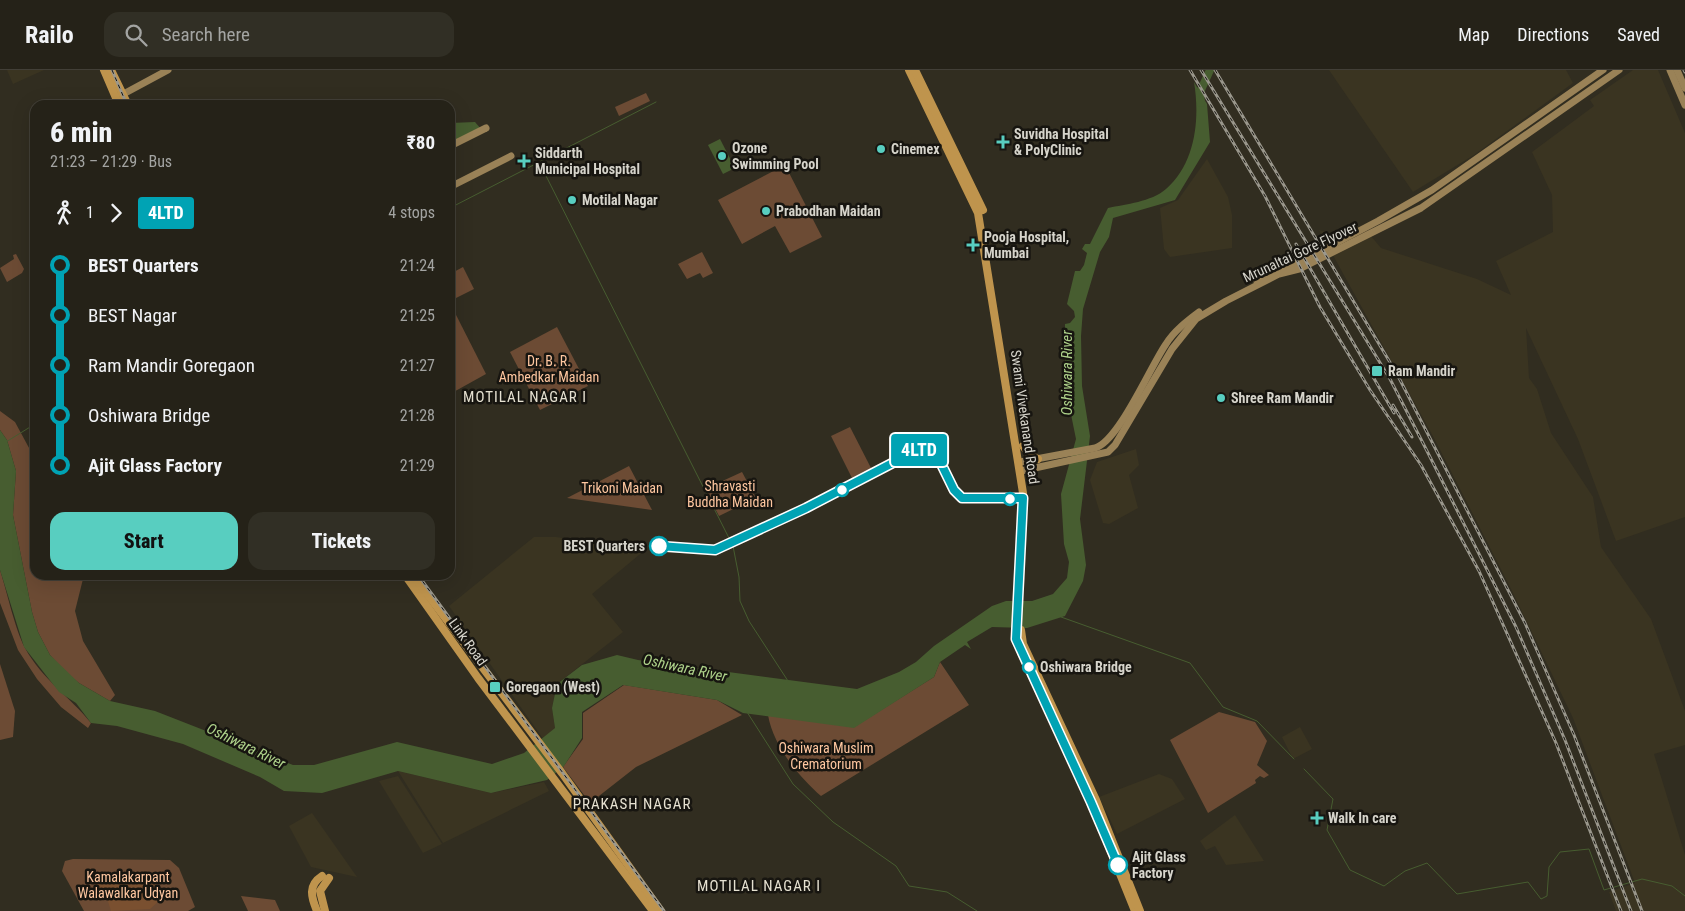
<!DOCTYPE html>
<html lang="en">
<head>
<meta charset="utf-8">
<style>
	body { margin:0; font-family:"Roboto Condensed",sans-serif; background:#312f25; color:#f1f3f6; height:100vh; display:flex; flex-direction:column; font-size:19px; white-space:nowrap }
	* { box-sizing:border-box; margin:0 }
	p { font-size:16px; color:#a3a4a2 }
	.icon { flex:none; width:28px; height:28px; fill:none; stroke:currentColor; stroke-width:2; stroke-linecap:round; stroke-linejoin:round }
	.map { position:relative; flex:1; overflow:hidden }
	.sheet { position:absolute; left:30px; top:30px; width:425px; height:480px; display:flex; flex-direction:column; background:#252218; border-radius:15px; box-shadow:0 5px 20px #0002,0 0 0 1px #423f37 }
	.sheet>* { flex:none }
	.badge { padding:0 10px; border-radius:4px; font-size:18px; line-height:32px }
	.map>.badge { position:absolute; translate:-50% -50%; box-shadow:0 0 0 2px #fff }
	.legs { display:flex; align-items:center; gap:8px; height:55px; padding:0 20px; font-size:16px }
	.legs p { margin-inline-start:auto }
	.headline { display:flex; align-items:center; justify-content:space-between; height:85px; padding:0 20px }
	h1 { font-size:28px; font-weight:800; line-height:38px }
	.cta { display:flex; gap:10px; margin-top:auto; padding:10px 20px }
	.cta a { flex:1; height:58px; border-radius:15px; background:#58cec0; color:#111; font-size:20px; font-weight:800; line-height:58px; text-align:center }
	.cta a+a { background:#312f25; color:#f1f3f6 }
	ul { padding:0 20px; list-style:none }
	li { display:flex; align-items:center; gap:18px; height:50px; font-size:19px }
	li i { display:grid; place-items:center; width:8px; height:100%; margin:0 6px; background:currentColor }
	li i::after { content:''; width:12px; height:12px; margin:-6px; border:4px solid; border-radius:50%; background:#252218 }
	li p { margin-inline-start:auto }
	li:first-child i { background:linear-gradient(#0000 50%,currentColor 0) }
	li:last-child i { background:linear-gradient(currentColor 50%,#0000 0) }
	header { display:flex; align-items:center; gap:30px; box-sizing:border-box; height:70px; padding:0 25px; background:#252218; border-bottom:1px solid #423f37 }
	header strong { font-size:24px }
	nav { display:flex; gap:28px; margin-inline-start:auto; font-size:18px }
	.search { width:350px; height:45px; background:#312f25; display:flex; align-items:center; gap:12px; box-sizing:border-box; padding:0 18px; border-radius:15px; color:#a3a4a2; font-size:19px }
	.map>svg:first-child { display:block }
	.built { fill:#3a3421 }
	.green { fill:#6c4b34 }
	.forest { fill:#7a5030 }
	.water { fill:#475d30 }
	.lines { fill:none; stroke-linecap:round; stroke-linejoin:round }
	.stream { stroke:#475d30; stroke-width:1 }
	.river { stroke:#475d30; stroke-width:8 }
	.secondary { stroke:#9a8257; stroke-width:7 }
	.primary { stroke:#bf944d; stroke-width:8 }
	.rail-casing { stroke:#9a978c; stroke-width:3 }
	.rail { stroke:#171510; stroke-width:1; stroke-dasharray:4; stroke-linecap:butt }
	.line-1-casing { stroke:#fff; stroke-width:11 }
	.line-1 { stroke:#00a3b4; stroke-width:8 }
	.poi-dot { fill:#58cec0; stroke:#171510; stroke-width:2 }
	.stop-1-dot { fill:#fff; stroke:#00a3b4; stroke-width:2.5 }
	.labels { text-anchor:middle; dominant-baseline:central; stroke-width:5; stroke-linejoin:round; paint-order:stroke }
	.poi-label { font-size:14px; font-weight:bold; fill:#d6d4cb; stroke:#171510; text-anchor:start }
	.street-label { font-size:14px; fill:#d6d4cb; stroke:#171510 }
	.park-label { font-size:14px; fill:#ffc7a0; stroke:#171510 }
	.stop-label { font-size:14px; font-weight:bold; fill:#d6d4cb; stroke:#171510; text-anchor:start }
	.water-label { font-size:15px; font-style:italic; fill:#aed28a; stroke:#171510 }
	.neighbourhood-label { font-size:15px; letter-spacing:1px; fill:#e6e1d1; stroke:#171510 }
</style>
</head>
<body>
<header>
<strong>Railo</strong>
<div class="search"><svg class="icon" aria-label="search" viewBox="0 0 24 24"><circle cx="10" cy="10" r="6"/><path d="M15 15l6 6"/></svg>Search here</div>
<nav><a>Map</a><a>Directions</a><a>Saved</a></nav>
</header>
<div class="map">
<svg width="1685" height="841" viewBox="0 0 1685 841">
	<rect width="100%" height="100%" fill="#312d20"/>
	<g class="built">
		<path d="M7,0h37l-31,14z"/>
		<path d="M1329,0h237l7,13 -99,72 -61,37z"/>
		<path d="M1633,0h25l27,63v384l-69,24 -38,-102 -52,-111 3,50 8,11 14,44 42,64 8,50 50,72 34,92v34l-31,9 31,101v56h-69l-7,-19 26,-9 -62,-165 -62,-129 -77,-151 -115,-208 27,6 19,-7 16,19 96,31 34,16 -15,-34 57,-29 -1,-37 -20,-43 62,-46 -4,-6z"/>
		<path d="M1207,89l21,38 4,18v33l-62,9 -6,-8 -4,-41 18,-8z"/>
		<path d="M1136,379l3,16 -10,10 9,33 -29,16 -6,-1 -13,-43 7,-18z"/>
		<path d="M534,467h22l89,13 -53,44 31,38 -66,52 -5,24 3,20 -11,12 -95,-134z"/>
		<path d="M1300,657l12,22 -19,10 -11,-22z"/>
		<path d="M398,701l93,22 53,-11 5,9 -106,52z"/>
		<path d="M1159,704l13,5 13,20 -68,35 -18,-37z"/>
		<path d="M398,706l44,68 -19,9 -44,-72z"/>
		<path d="M312,743l45,64 -46,-10 -22,-41z"/>
		<path d="M1235,745l29,46 -38,4 -11,-19 -9,4 -6,-9z"/>
	</g>
	<g class="green">
		<path d="M646,23l4,8 -31,15 -4,-9z"/>
		<path d="M785,95l37,72 -32,16 -15,-27 -33,18 -24,-44z"/>
		<path d="M702,182l11,21 -10,5 -3,-5 -13,6 -9,-15z"/>
		<path d="M16,184l8,15 -2,4 -15,9 -7,-14 14,-9 -1,-4z"/>
		<path d="M463,197l11,22 -20,10 -4,-8v-17z"/>
		<path d="M451,235l35,69 -36,20v-88z"/>
		<path d="M557,257l31,59 -48,24 -30,-58z"/>
		<path d="M0,341l15,11 20,37v116h49l-9,36 8,30 32,54 -5,6 -31,-18 -14,-11 -15,-17 -12,-23 -6,-20 -19,-97 3,-44 -9,-31 -7,-10z"/>
		<path d="M850,357l21,41 -19,10 -21,-42z"/>
		<path d="M629,396l23,44 -85,-12z"/>
		<path d="M742,402l14,26 -37,18 -14,-27z"/>
		<path d="M0,500c7,22 15,59 25,78 17,31 45,49 66,75l-3,5 -27,-21 -24,-28 -19,-29 -18,-47z"/>
		<path d="M940,592l29,43 -148,91c-23,-20 -48,-51 -53,-81l86,12 80,-50z"/>
		<path d="M0,594l15,47 -2,26 -13,3z"/>
		<path d="M624,615l93,15 25,15 -106,52 -46,36 -27,-36 20,-28v-26z"/>
		<path d="M1219,642l36,10 12,19 -10,24 12,10 -5,3 -4,-2 -5,4 1,3 -48,30 -38,-73z"/>
		<path d="M73,789l97,1 9,8 16,39 -7,4h-104l-22,-40 3,-10z"/>
		<path d="M241,826l34,4 5,11h-32z"/>
	</g>
	<path class="forest" d="M100,807h49l10,9 2,13 -11,10 -39,2 -4,-13 -13,-14v-4z"/>
	<g class="water">
		<path d="M1194,12l13,22 3,38 -35,58 -62,18 -4,19 -9,15 -17,57 -2,27 1,50 8,50 -10,83 6,46 -3,16 -18,35 -38,12 -35,-1 -25,15 4,7 -6,-4 -25,17 -6,15 -80,51 -111,-15 -26,-13 -94,-15 -41,27v26l-18,28 -17,14 -56,13 -93,-22 -76,22 -38,-2 -24,-14 -77,-33 -66,-18 -26,-3 -15,-20 -17,-11 -35,-45 -24,-77v-140l7,10 9,31 -3,44 19,97 6,20 12,23 29,28 31,18 45,10 138,54h21l83,-23 95,22 32,-11 31,-25 -3,-20 5,-24 25,-19 35,-10 21,5 219,29 42,-17 17,-10 18,-16 58,-40 14,-5h26l21,-7 14,-16 2,-16 -5,-18 -3,-50 15,-55 -11,-54v-61l5,-1 5,-6 -1,-6 -7,-7 8,-33h5l4,-6 3,-12 -5,-4 3,-5h5l18,-36c18,-4 43,-6 58,-19 30,-26 34,-71 28,-107z"/>
		<path d="M475,52l6,7 -27,13 -4,-7v-12z"/>
		<path d="M720,69l15,29 -12,6 -15,-29z"/>
	</g>
	<g class="lines">
		<g class="stream">
			<path d="M539,92l194,384 6,31 1,24 9,20 39,60"/>
			<path d="M450,138l206,-106"/>
			<path d="M6,372l29,-18"/>
			<path d="M1061,547l129,46 33,44 34,14 37,38"/>
			<path d="M747,642l46,72 40,38 63,44 13,20 38,6 30,19"/>
			<path d="M1304,699l29,30 -6,31 23,40 34,16 21,-15 22,-8 30,31 71,-12 13,17 6,-3 2,-29 11,-15 29,-3 15,41 38,-11 30,7 13,10"/>
		</g>
		<path class="river" d="M1201,33l-1,-11 10,-22"/>
		<g class="secondary">
			<path d="M1670,0l15,35"/>
			<path d="M1677,0l8,18"/>
			<path d="M116,28l52,-28"/>
			<path d="M450,76l36,-18"/>
			<path d="M450,117l61,-31"/>
			<path d="M1256,210l29,-14 13,-3 80,-42 54,-31 171,-120"/>
			<path d="M1020,392l75,-14c24,-7 55,-81 71,-104 8,-13 21,-23 33,-32"/>
			<path d="M1021,401l87,-19 7,-7 57,-96 24,-30 30,-18 53,-27 20,-5 122,-61 198,-138"/>
		</g>
		<g class="primary">
			<path d="M104,0l15,35"/>
			<path d="M111,0l17,35"/>
			<path d="M909,0l69,143 45,280 -7,146 75,163 44,109"/>
			<path d="M915,0l68,140"/>
			<path d="M1023,376l7,9 8,4"/>
			<path d="M405,505l73,103 175,233"/>
			<path d="M413,505l149,198 99,138"/>
			<path d="M1021,560l2,14 73,156 44,111"/>
			<path d="M317,841c-6,-14 -9,-26 5,-35"/>
			<path d="M325,841l-5,-20 9,-13"/>
		</g>
		<g class="rail-casing">
			<g id="rail">
				<path d="M112,0l15,35"/>
				<path d="M1190,0l75,126 55,111 50,83 51,75 58,106 77,172 65,168"/>
				<path d="M1201,0l189,309 36,70 90,178 49,113 66,171"/>
				<path d="M1215,0l182,304 128,249 49,112 68,176"/>
				<path d="M1684,0l1,2"/>
				<path d="M1296,174l98,169"/>
				<path d="M1393,335l19,32"/>
				<path d="M418,505l246,336"/>
			</g>
		</g>
		<use href="#rail" class="rail"/>
	</g>
	<g class="lines">
		<g class="line-1-casing">
			<path id="line-1" d="M659,476l56,4 91,-42 125,-65 23,47 8,8h61l-7,141 75,163 27,63"/>
		</g>
		<use href="#line-1" class="line-1"/>
	</g>
	<g class="poi-dot">
		<path d="M1000.5 64.5h5v5h5v5h-5v5h-5v-5h-5v-5h5z"/>
		<circle cx="881" cy="79" r="5"/>
		<circle cx="722" cy="86" r="5"/>
		<path d="M521.5 83.5h5v5h5v5h-5v5h-5v-5h-5v-5h5z"/>
		<circle cx="572" cy="130" r="5"/>
		<circle cx="766" cy="141" r="5"/>
		<path d="M970.5 167.5h5v5h5v5h-5v5h-5v-5h-5v-5h5z"/>
		<rect x="1371" y="295" width="12" height="12" rx="2.5"/>
		<circle cx="1221" cy="328" r="5"/>
		<rect x="489" y="611" width="12" height="12" rx="2.5"/>
		<path d="M1314.5 740.5h5v5h5v5h-5v5h-5v-5h-5v-5h5z"/>
	</g>
	<g class="stop-1-dot">
		<circle cx="842" cy="420" r="6"/>
		<circle cx="1010" cy="429" r="6"/>
		<circle cx="659" cy="476" r="9"/>
		<circle cx="1029" cy="597" r="6"/>
		<circle cx="1118" cy="795" r="9"/>
	</g>
	<g class="labels">
		<g class="poi-label">
			<text x="1014" y="64">Suvidha Hospital<tspan x="1014" dy="16">&amp; PolyClinic</tspan></text>
			<text x="732" y="78">Ozone<tspan x="732" dy="16">Swimming Pool</tspan></text>
			<text x="891" y="79">Cinemex</text>
			<text x="535" y="83">Siddarth<tspan x="535" dy="16">Municipal Hospital</tspan></text>
			<text x="582" y="130">Motilal Nagar</text>
			<text x="776" y="141">Prabodhan Maidan</text>
			<text x="984" y="167">Pooja Hospital,<tspan x="984" dy="16">Mumbai</tspan></text>
			<text x="1388" y="301">Ram Mandir</text>
			<text x="1231" y="328">Shree Ram Mandir</text>
			<text x="506" y="617">Goregaon (West)</text>
			<text x="1328" y="748">Walk In care</text>
		</g>
		<g class="street-label">
			<text transform="translate(1300 182) rotate(-25)">Mrunaltai Gore Flyover</text>
			<text transform="translate(1025 347) rotate(82)">Swami Vivekanand Road</text>
			<text transform="translate(468 572) rotate(54)">Link Road</text>
		</g>
		<g class="park-label">
			<text x="549" y="291">Dr. B. R.<tspan x="549" dy="16">Ambedkar Maidan</tspan></text>
			<text x="730" y="416">Shravasti<tspan x="730" dy="16">Buddha Maidan</tspan></text>
			<text x="622" y="418">Trikoni Maidan</text>
			<text x="826" y="678">Oshiwara Muslim<tspan x="826" dy="16">Crematorium</tspan></text>
			<text x="128" y="807">Kamalakarpant<tspan x="128" dy="16">Walawalkar Udyan</tspan></text>
		</g>
		<g class="stop-label">
			<text x="645" y="476" text-anchor="end">BEST Quarters</text>
			<text x="1040" y="597">Oshiwara Bridge</text>
			<text x="1132" y="787">Ajit Glass<tspan x="1132" dy="16">Factory</tspan></text>
		</g>
		<g class="water-label">
			<text transform="translate(1067 303) rotate(-90)">Oshiwara River</text>
			<text transform="translate(685 598) rotate(12)">Oshiwara River</text>
			<text transform="translate(246 676) rotate(26)">Oshiwara River</text>
		</g>
		<g class="neighbourhood-label">
			<text x="525" y="327">MOTILAL NAGAR I</text>
			<text x="632" y="734">PRAKASH NAGAR</text>
			<text x="759" y="816">MOTILAL NAGAR I</text>
		</g>
	</g>
</svg>
<b class="badge" style="left:919px;top:380px;background:#00a3b4;color:#fff">4LTD</b>
<section class="sheet">
<div class="headline"><div><h1>6 min</h1><p>21:23 – 21:29 · Bus</p></div><b>₹80</b></div>
<div class="legs"><svg class="icon" aria-label="walk" viewBox="0 0 24 24"><circle cx="13" cy="4" r="2"/><path d="M13 8l-2 6 4 7M11 14l-3 7M7 12l3-4h3l4 4"/></svg>1<svg class="icon" aria-label="forward" viewBox="0 0 24 24"><path d="M9 5l7 7-7 7"/></svg><b class="badge" style="background:#00a3b4;color:#fff">4LTD</b><p>4 stops</p></div>
<ul>
<li><i style="color:#00a3b4"></i><b>BEST Quarters</b><p>21:24</p></li>
<li><i style="color:#00a3b4"></i><span>BEST Nagar</span><p>21:25</p></li>
<li><i style="color:#00a3b4"></i><span>Ram Mandir Goregaon</span><p>21:27</p></li>
<li><i style="color:#00a3b4"></i><span>Oshiwara Bridge</span><p>21:28</p></li>
<li><i style="color:#00a3b4"></i><b>Ajit Glass Factory</b><p>21:29</p></li>
</ul>
<div class="cta"><a>Start</a><a>Tickets</a></div>
</section>
</div>
</body>
</html>
